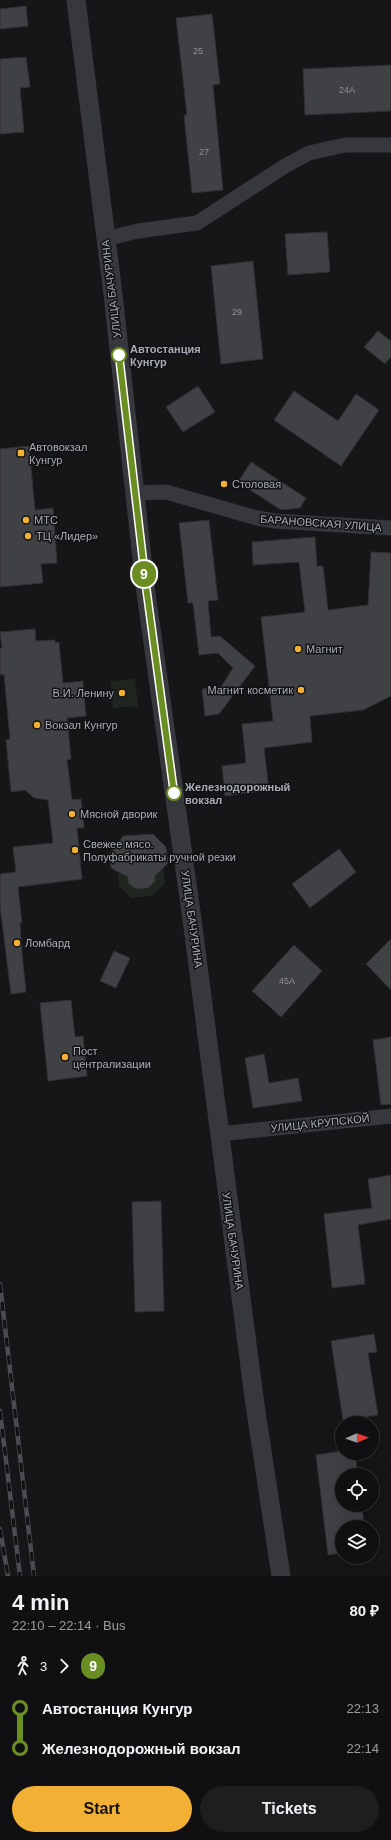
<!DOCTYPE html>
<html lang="en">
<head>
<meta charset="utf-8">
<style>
	body { margin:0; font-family:Arial,sans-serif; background:#1e1e20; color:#f1f3f6; height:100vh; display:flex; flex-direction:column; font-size:15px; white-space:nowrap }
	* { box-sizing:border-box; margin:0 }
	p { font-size:13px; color:#9c9d9f }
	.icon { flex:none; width:22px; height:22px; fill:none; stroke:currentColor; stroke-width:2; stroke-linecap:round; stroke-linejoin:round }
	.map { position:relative; height:1576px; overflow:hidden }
	.details { display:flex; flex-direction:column; background:#101012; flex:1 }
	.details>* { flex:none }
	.badge { padding:0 8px; border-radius:13px; font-size:14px; line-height:26px }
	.needle { width:26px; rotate:88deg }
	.controls { position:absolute; left:335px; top:1416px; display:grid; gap:8px }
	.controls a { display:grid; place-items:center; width:44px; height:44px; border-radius:50%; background:#101012; box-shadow:0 4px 16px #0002,0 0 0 1px #303032; font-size:20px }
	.map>.badge { position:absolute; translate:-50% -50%; box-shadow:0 0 0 2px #fff }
	.legs { display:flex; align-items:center; gap:6px; height:44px; padding:0 12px; font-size:13px }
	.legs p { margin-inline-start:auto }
	.headline { display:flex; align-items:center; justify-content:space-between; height:68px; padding:0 12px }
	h1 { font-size:22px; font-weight:600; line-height:30px }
	.button { display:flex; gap:8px; margin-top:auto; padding:8px 12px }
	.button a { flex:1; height:46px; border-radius:24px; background:#f2b134; color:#111; font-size:16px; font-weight:600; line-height:46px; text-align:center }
	.button a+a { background:#1e1e20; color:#f1f3f6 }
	ul { padding:0 12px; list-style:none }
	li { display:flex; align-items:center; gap:14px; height:40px; font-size:15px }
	li i { display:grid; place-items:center; width:6px; height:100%; margin:0 5px; background:currentColor }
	li i::after { content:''; width:10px; height:10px; margin:-5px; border:3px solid; border-radius:50%; background:#101012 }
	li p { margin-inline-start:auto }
	li:first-child i { background:linear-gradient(#0000 50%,currentColor 0) }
	li:last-child i { background:linear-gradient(currentColor 50%,#0000 0) }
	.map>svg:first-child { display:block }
	.green { fill:#1e261f; fill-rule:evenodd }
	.building { fill:#404145; stroke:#303034 }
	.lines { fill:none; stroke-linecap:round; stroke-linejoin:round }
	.minor { stroke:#37383d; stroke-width:15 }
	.tertiary { stroke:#37383d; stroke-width:19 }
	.rail-casing { stroke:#4a4c52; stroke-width:4.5 }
	.rail { stroke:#111113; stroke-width:3; stroke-dasharray:9; stroke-linecap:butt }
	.line-1-casing { stroke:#fff; stroke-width:9 }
	.line-1 { stroke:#6b8e23; stroke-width:6 }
	.stop-1-dot { fill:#fff; stroke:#6b8e23; stroke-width:2 }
	.poi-dot { fill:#f2b134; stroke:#111113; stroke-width:1.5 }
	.labels { text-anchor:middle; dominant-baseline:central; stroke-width:3; stroke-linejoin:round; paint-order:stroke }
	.number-label { font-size:9px; fill:#8e929b }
	.street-label { font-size:11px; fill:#a8adb8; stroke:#111113 }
	.stop-label { font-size:11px; font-weight:bold; fill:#a8adb8; stroke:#111113; text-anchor:start }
	.poi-label { font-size:11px; fill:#a8adb8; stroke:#111113; text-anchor:start }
</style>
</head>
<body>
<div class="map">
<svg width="391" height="1576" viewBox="0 0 391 1576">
	<rect width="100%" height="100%" fill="#161618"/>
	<g class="green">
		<path d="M135,679l3,27 -25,2 -2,-27z"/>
		<path d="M129,856l34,11 2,16 -13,13 -21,2 -12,-12 -1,-14zM154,867l1,14 -7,7 -12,1 -8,-6 -1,-13z"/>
	</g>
	<g class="building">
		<path d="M26,6l2,20 -28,3v-20z"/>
		<path d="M212,14l8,70 -7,1 10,105 -31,3 -8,-78h3l-11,-97z"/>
		<path d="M26,57l4,30 -10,1 4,44 -24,2v-75z"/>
		<path d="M391,65v46l-86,4 -2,-46z"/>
		<path d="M327,232l3,40 -42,3 -3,-41z"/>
		<path d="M253,261l10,98 -42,5 -10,-98z"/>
		<path d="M378,331l13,10v16l-6,7 -21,-17z"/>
		<path d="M198,386l17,26 -32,20 -17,-25z"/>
		<path d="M294,391l44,30 18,-27 23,16 -38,56 -67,-46z"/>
		<path d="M29,446l6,64 18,-2 4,55 -16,1 2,19 -43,4v-138z"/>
		<path d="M251,462l55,36 -6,10 -19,2 -43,-28z"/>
		<path d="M209,520l9,80 -10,1 3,36 9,-1 35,30 -36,48 -14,2 -3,-27 19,-2 12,-19 -15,-15 -19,2 -6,-52h-5l-9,-80z"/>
		<path d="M315,537l2,29h6l5,44 40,-5 3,-53 20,1v143l-28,14 -53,6 2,26 -48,6 5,42 -44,6 -3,-30 24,-3 -4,-39 31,-3 -12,-104 44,-5 -6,-50 -46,3 -1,-23z"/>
		<path d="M35,629l1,12 19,-1v3l4,-1 4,41 20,-2 3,35 -19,2 4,41 -4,1 5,40 9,-1 3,29h-7l5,51 -64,8 4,36h-2l2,30 4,39 -15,2 -11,-88v-32l16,-2 -3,-25 40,-4 -5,-43 -14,-2 -9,-8 -14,2 -5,-52 4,-1 -6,-65 -4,1v-27h2l-2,-16z"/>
		<path d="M153,834l13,13 2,16 -13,13v5l-7,7 -12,1 -8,-6v-6l-17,-9 -1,-14 13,-18z"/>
		<path d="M339,849l17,23 -46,36 -18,-24z"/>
		<path d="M391,939v51l-25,-26z"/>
		<path d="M294,945l28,26 -41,46 -29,-26z"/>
		<path d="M114,951l16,7 -14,30 -16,-7z"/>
		<path d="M71,1000l4,37 8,-1 4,40 -39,5 -8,-78z"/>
		<path d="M391,1037v67l-10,1 -8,-65z"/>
		<path d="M264,1054l5,29 29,-5 4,23 -49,7 -8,-50z"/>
		<path d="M391,1175v44l-33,6 7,59 -33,4 -8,-74 48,-6 -4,-29z"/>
		<path d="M161,1201l3,110 -29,1 -3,-110z"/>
		<path d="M374,1334l3,18 -9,1 10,62 -35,5 -12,-79z"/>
		<path d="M342,1451v2h13l3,22h-16v30h20l2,22h-22v26l-14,2 -12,-100z"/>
	</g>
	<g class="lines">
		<g class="minor">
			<path d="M105,239l33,-8 59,-8 88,-57 24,-13 36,-8h46"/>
			<path d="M135,493l31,-1 91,26 18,3 116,7"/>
			<path d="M219,1134l172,-18"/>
		</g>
		<path class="tertiary" d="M76,0l37,294 32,292 46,326 64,493 26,171"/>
		<g class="rail-casing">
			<g id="rail">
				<path d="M0,1284l34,292"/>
				<path d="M0,1411l20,165"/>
				<path d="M0,1529l8,47"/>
			</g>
		</g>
		<use href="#rail" class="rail"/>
	</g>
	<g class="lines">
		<g class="line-1-casing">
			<path id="line-1" d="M119,355l27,231 28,207"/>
		</g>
		<use href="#line-1" class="line-1"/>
	</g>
	<g class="stop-1-dot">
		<circle cx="119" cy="355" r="7"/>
		<circle cx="174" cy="793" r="7"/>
	</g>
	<g class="poi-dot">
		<rect x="17" y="449" width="8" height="8" rx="2"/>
		<circle cx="224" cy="484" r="4"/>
		<circle cx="26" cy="520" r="4"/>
		<circle cx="28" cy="536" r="4"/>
		<circle cx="298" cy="649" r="4"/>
		<circle cx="301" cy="690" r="4"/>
		<circle cx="122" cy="693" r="4"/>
		<circle cx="37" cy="725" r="4"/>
		<circle cx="72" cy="814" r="4"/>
		<circle cx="75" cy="850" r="4"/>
		<circle cx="17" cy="943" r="4"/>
		<circle cx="65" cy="1057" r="4"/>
	</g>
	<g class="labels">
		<g class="number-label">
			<text x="198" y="51">25</text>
			<text x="347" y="90">24А</text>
			<text x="204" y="152">27</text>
			<text x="237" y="312">29</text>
			<text x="287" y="981">45А</text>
		</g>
		<g class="street-label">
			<text transform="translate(111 289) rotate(-97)">УЛИЦА БАЧУРИНА</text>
			<text transform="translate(321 523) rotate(4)">БАРАНОВСКАЯ УЛИЦА</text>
			<text transform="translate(192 919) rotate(82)">УЛИЦА БАЧУРИНА</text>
			<text transform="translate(320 1123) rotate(-6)">УЛИЦА КРУПСКОЙ</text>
			<text transform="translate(233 1241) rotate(82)">УЛИЦА БАЧУРИНА</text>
		</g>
		<g class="stop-label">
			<text x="130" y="349">Автостанция<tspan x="130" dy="13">Кунгур</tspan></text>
			<text x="185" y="787">Железнодорожный<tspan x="185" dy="13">вокзал</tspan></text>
		</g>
		<g class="poi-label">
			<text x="29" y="447">Автовокзал<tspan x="29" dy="13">Кунгур</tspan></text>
			<text x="232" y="484">Столовая</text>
			<text x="34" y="520">МТС</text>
			<text x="36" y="536">ТЦ «Лидер»</text>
			<text x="306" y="649">Магнит</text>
			<text x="293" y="690" text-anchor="end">Магнит косметик</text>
			<text x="114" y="693" text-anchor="end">В.И. Ленину</text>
			<text x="45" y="725">Вокзал Кунгур</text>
			<text x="80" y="814">Мясной дворик</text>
			<text x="83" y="844">Свежее мясо.<tspan x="83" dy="13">Полуфабрикаты ручной резки</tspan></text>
			<text x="25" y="943">Ломбард</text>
			<text x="73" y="1051">Пост<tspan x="73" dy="13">централизации</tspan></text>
		</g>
	</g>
</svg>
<div class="controls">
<a><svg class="needle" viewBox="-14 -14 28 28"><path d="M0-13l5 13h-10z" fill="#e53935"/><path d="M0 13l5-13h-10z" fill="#9c9d9f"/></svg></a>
<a><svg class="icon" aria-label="locate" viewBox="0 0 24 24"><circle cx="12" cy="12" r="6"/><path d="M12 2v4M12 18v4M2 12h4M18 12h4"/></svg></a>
<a><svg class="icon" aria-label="layers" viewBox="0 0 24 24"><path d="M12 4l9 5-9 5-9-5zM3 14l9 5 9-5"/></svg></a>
</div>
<b class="badge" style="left:144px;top:574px;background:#6b8e23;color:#fff">9</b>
</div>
<section class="details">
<div class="headline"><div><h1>4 min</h1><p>22:10 – 22:14 · Bus</p></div><b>80 ₽</b></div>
<div class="legs"><svg class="icon" aria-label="walk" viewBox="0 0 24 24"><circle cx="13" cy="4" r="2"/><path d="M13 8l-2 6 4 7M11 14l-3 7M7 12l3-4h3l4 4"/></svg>3<svg class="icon" aria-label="forward" viewBox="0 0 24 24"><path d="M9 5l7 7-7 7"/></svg><b class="badge" style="background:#6b8e23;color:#fff">9</b></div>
<ul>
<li><i style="color:#6b8e23"></i><b>Автостанция Кунгур</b><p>22:13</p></li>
<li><i style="color:#6b8e23"></i><b>Железнодорожный вокзал</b><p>22:14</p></li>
</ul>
<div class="button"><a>Start</a><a>Tickets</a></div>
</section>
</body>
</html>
